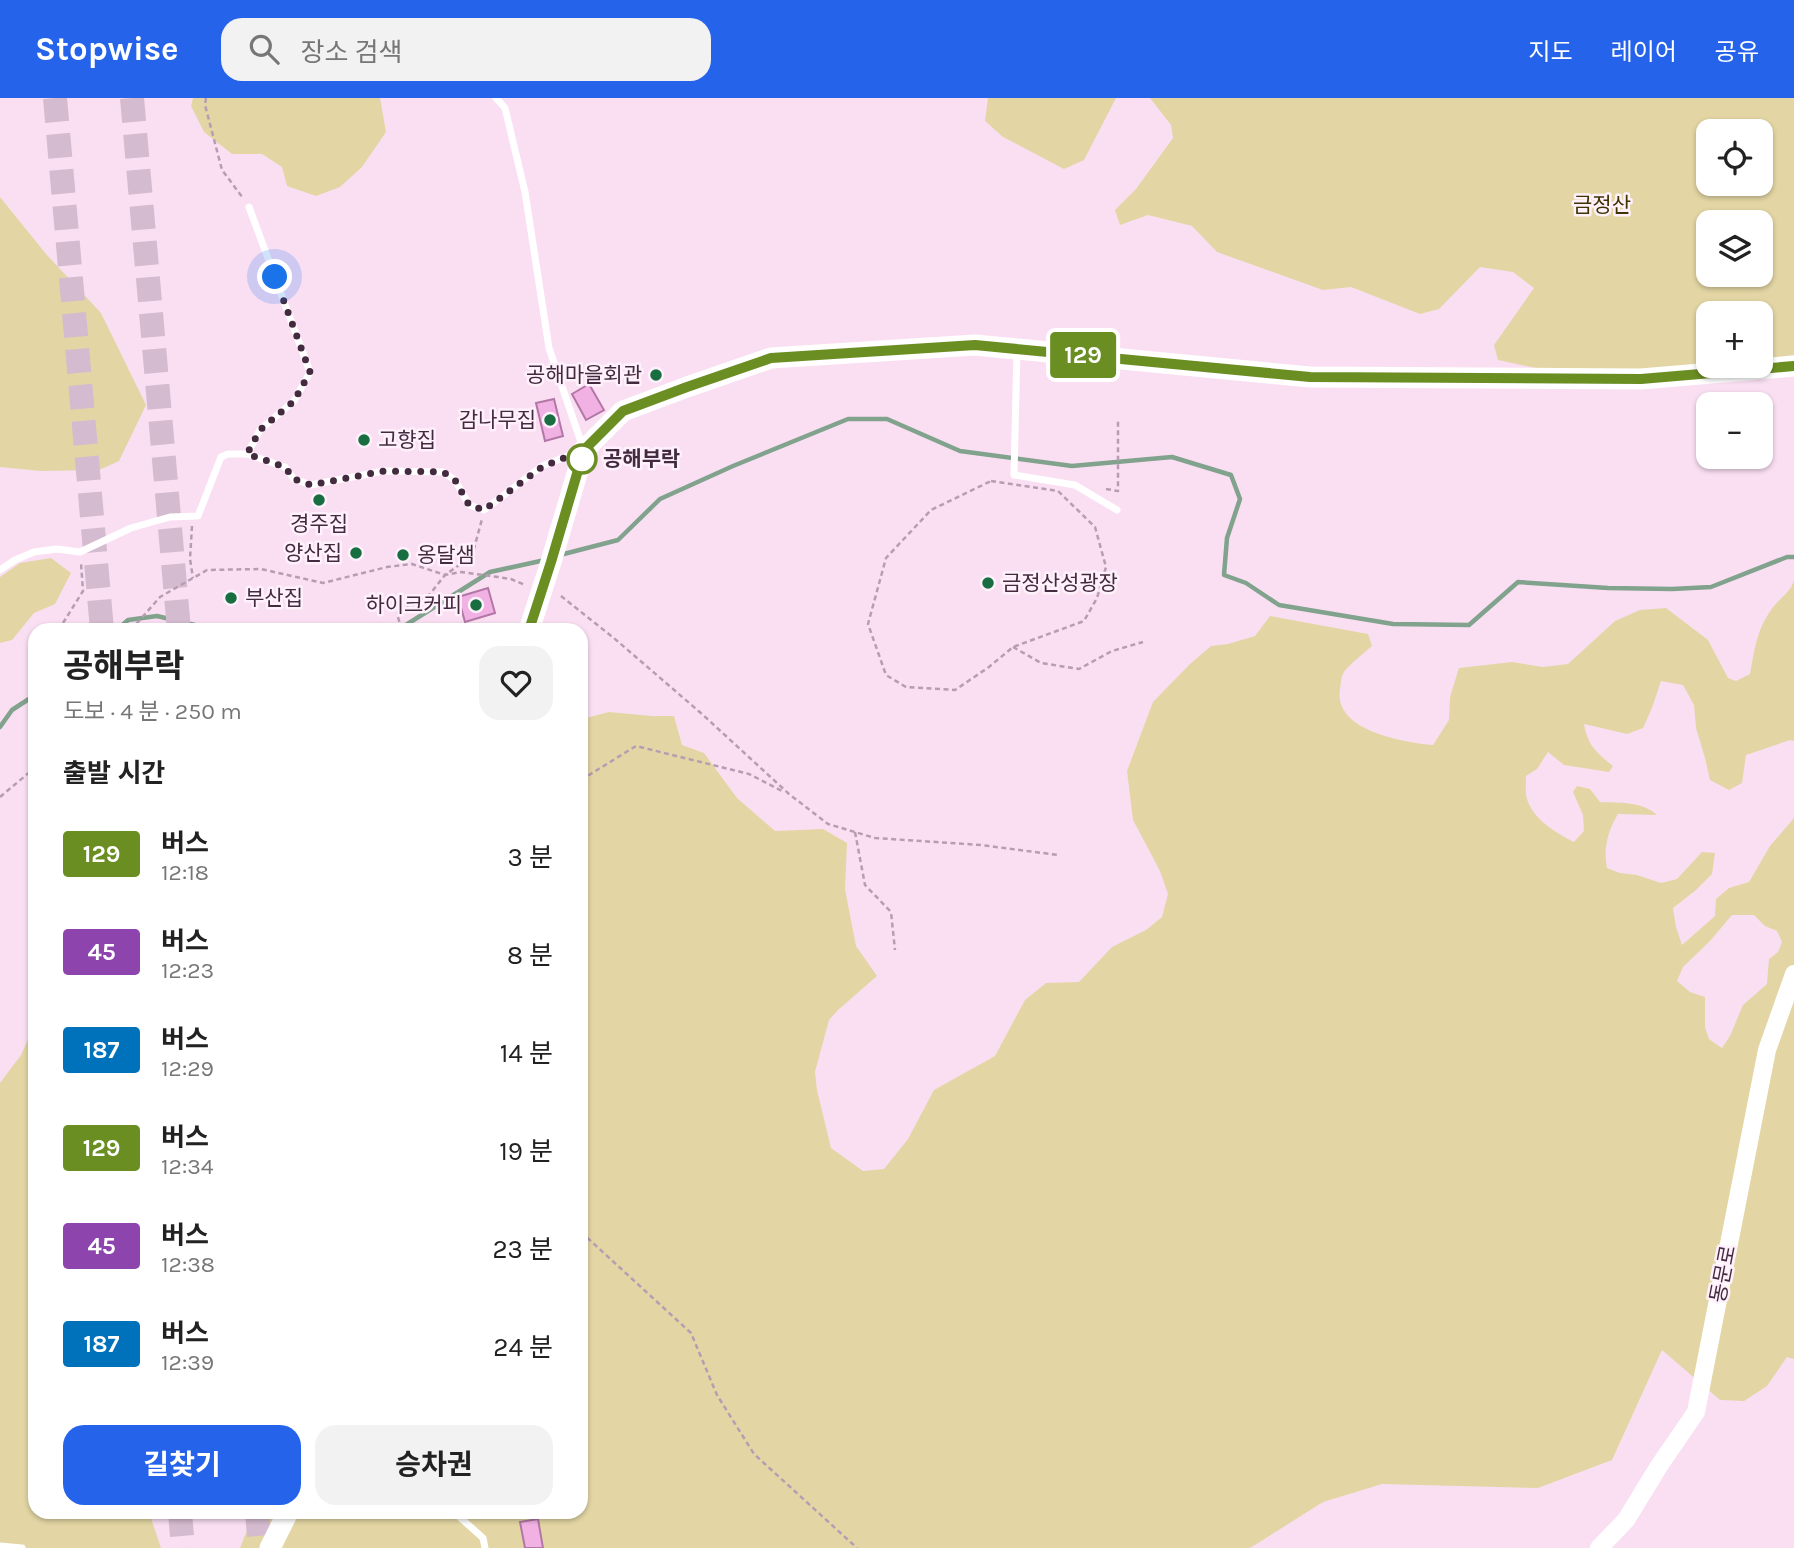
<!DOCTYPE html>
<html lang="ko">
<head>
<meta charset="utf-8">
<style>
	body { margin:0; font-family:Karla,"Noto Sans KR",sans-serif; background:#f2f2f2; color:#222; height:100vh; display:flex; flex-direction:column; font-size:26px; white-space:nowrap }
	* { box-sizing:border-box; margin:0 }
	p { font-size:23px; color:#767676 }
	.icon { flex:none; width:38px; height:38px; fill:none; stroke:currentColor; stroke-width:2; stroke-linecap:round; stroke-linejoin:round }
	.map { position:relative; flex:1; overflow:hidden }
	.details { position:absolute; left:28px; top:525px; width:560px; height:896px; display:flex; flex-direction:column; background:#fff; border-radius:21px; box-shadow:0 2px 5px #0004 }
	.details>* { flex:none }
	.badge { padding:0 14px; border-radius:5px; font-size:24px; line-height:46px }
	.buttons { position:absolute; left:1696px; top:21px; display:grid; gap:14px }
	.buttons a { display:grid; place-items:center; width:77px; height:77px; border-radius:14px; background:#fff; box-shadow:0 2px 5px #0004; font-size:35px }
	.you { position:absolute; width:35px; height:35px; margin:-18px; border:5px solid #fff; border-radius:50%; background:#1a73e8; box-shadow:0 0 0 10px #1a73e833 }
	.map>.badge { position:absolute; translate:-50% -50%; box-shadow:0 0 0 4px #fff }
	h2 { padding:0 35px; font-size:26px; line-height:63px }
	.round { display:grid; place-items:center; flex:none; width:74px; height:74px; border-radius:21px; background:#f2f2f2 }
	.head { display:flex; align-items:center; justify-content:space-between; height:119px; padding:0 35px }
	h1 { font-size:33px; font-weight:700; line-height:52px }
	.cta { display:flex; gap:14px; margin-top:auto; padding:14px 35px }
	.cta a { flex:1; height:80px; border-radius:21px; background:#2563eb; color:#fff; font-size:28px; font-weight:700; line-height:80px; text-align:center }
	.cta a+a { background:#f2f2f2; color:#222 }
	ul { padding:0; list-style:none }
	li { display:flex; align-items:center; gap:21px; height:98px; padding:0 35px }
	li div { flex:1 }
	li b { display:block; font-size:26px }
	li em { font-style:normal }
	li .badge { min-width:77px; font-weight:700; text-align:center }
	header { display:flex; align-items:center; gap:42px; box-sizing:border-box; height:98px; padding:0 35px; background:#2563eb; color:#fff }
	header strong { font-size:33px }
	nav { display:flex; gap:38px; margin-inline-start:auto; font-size:24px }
	.search { width:490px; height:63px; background:#f2f2f2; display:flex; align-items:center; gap:18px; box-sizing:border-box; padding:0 24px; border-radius:21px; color:#767676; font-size:26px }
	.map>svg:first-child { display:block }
	.green { fill:#e3d6a4; fill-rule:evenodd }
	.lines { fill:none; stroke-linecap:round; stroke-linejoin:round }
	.stream { stroke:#81a28c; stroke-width:4.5 }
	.building { fill:#f1b2e3; stroke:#b277a6; stroke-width:2 }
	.trunk-tunnel { stroke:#d5bbcf; stroke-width:24; stroke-dasharray:24 12; stroke-linecap:butt }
	.path { stroke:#b79db1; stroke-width:2.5; stroke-dasharray:5 3.5; stroke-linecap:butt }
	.service { stroke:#fff; stroke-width:7 }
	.tertiary { stroke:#fff; stroke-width:18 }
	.secondary { stroke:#fff; stroke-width:21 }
	.line-casing { stroke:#fff; stroke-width:16 }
	.line { stroke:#6b8e23; stroke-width:10 }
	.walk { stroke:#432a3e; stroke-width:7; stroke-dasharray:0 12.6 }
	.poi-dot { fill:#186e40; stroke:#fef1fb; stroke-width:2.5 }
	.stop-dot { fill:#fff; stroke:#6b8e23; stroke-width:3.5 }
	.labels { text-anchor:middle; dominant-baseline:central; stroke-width:5; stroke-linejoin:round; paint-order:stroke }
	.park-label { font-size:21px; fill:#3f3300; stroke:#fef1fb }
	.poi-label { font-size:21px; fill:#432a3e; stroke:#fef1fb; text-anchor:end }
	.stop-label { font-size:21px; font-weight:bold; fill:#432a3e; stroke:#fef1fb; text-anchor:start }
	.street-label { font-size:21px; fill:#432a3e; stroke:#fef1fb }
</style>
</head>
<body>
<header>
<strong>Stopwise</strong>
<div class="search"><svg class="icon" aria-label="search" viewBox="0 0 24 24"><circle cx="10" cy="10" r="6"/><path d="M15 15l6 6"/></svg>장소 검색</div>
<nav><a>지도</a><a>레이어</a><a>공유</a></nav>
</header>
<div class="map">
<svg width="1794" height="1450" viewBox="0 0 1794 1450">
	<rect width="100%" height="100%" fill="#fadff3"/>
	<g class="green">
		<path d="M193,0h187l6,34 -24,35 -22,20 -24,9 -29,-10 -5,-19 -20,-13h-30l-28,-22 -13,-26z"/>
		<path d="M988,0h128l-32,62 -20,9 -61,-32 -18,-16z"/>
		<path d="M1150,0h644v257l-33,5 -1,-47h-52v53l-66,6 -106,-4 -38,-8 -4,-15 40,-57 -21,-16 -33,-5 -41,42 -19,5 -69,-27 -28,3 -106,-38 -25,-26 -44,-11 -28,10 -5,-15 21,-21 37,-51 -2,-13zM1708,33h52v53h-52zM1708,124h52v53h-52z"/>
		<path d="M0,99l46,57 55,59 45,92 -27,56 -20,9 -58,1 -41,-4z"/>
		<path d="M51,460l20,15 -16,31 -21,9 -22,27 -12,3v-66l20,-14z"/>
		<path d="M1794,482v161l-4,-1 -44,15 -4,28 -13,7 -19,-10 -5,-22 -9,-30 -2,-23 -11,-20 -22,-4 -9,27 -9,20 -16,6 -43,-10c4,22 12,28 29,42l-4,6 -45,-7 -16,-13 -11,17 -11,7c0,7 -1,17 1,23 6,20 29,34 47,43l10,-11 -1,-16 -10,-23 4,-6 13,3 10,13c20,1 42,-1 57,13l-39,-1c-10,16 -15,35 -11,54l13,5 17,2 24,8 16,-4 25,-27 13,1 -3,21 -16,16 -23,18 3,19 6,18 33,-29 1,-17 13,-11 20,-6 21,-36 24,-28v541l-7,-2 -20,29 -23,15 -24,-1 -58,-50 -50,110 -74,28 -156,-4 -59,18 -73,46h-977l18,-36h290v-786l5,-8 23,-6 43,4h22l8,29 22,8 33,45 38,33 48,-2 24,14 -2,46 11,57 21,30 -39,34 -9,10 -14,52 2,18 14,58 32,23 21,-2 24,-30 26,-49 61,-34 30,-56 21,-17 33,-1 33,-35 34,-17 16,-13 6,-23 -8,-23 -27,-51 -6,-49 26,-69 37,-38 21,-18 17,-2 27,-8 15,-20 98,18 4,12c-7,6 -24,20 -28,26 -3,4 -3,12 -4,17 -7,42 64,53 93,56l16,-25 1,-23 9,-29 53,-6 31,5 25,-3 47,-43 25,-11 26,-2 42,32 20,38 8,3 14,-7c5,-27 7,-46 24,-68 8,-10 17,-14 20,-26zM1732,817h22l11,11 12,5 5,11 -4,10 -9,7 -2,25 -24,21 -13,31 -8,12 -13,-9 -4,-12v-30l-15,-5 -13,-11 6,-14 27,-26z"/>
		<path d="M35,926v488h114l12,36h-161v-465l21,-28z"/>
		<path d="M257,1414h26l-16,36h-27l8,-20z"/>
	</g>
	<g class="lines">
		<g class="stream">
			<path d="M560,457l58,-15 42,-41 73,-33 115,-47h39l73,32 112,15 100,-9 59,18 9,24 -13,39 -3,37 22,8 33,22 114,19 76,1 49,-43 90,6 64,1 39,-2 76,-30h7"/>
			<path d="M117,532l11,-10 29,-4 46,11 47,3"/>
			<path d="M364,532l37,-2 89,-56 55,-12"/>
			<path d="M0,629l12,-17 23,-15"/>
		</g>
	</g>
	<g class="building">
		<path d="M589,286l15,26 -18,10 -14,-26z"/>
		<path d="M554,301l9,37 -18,5 -9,-38z"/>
		<path d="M488,490l7,25 -30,9 -7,-25z"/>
		<path d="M538,1421l5,29h-18l-5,-26z"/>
	</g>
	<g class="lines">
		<g class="trunk-tunnel">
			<path d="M55,0l47,532"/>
			<path d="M132,0l47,532"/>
			<path d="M180,1414l3,36"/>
			<path d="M257,1414l3,36"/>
		</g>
		<g class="path">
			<path d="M206,0l-1,7 17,65 21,28"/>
			<path d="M991,383l67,10 37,36 11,40 -9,31 -13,23 -71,26 -24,20 -34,23 -49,-3 -20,-12 -18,-51 18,-66 45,-48z"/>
			<path d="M1106,391l12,2v-70"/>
			<path d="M192,428l-2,33 3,19"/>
			<path d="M561,498l54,43 87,75 87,80 39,30 47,14 106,7 77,10"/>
			<path d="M63,525l20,-32 -2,-28"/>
			<path d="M131,532l29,-33 47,-27 54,-1 62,14 64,-16 25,-3 33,11 16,-3 37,5 13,2 14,6"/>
			<path d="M402,532l-5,-16 33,-20 15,-19 27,-19 10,-37"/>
			<path d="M1013,549l28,16 38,6 33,-18 31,-9"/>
			<path d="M581,682l55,-34 113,28 35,18"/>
			<path d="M0,699l31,-26 4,-10"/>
			<path d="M855,734l10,53 26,27 4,38"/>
			<path d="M581,1134l110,101 26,62 37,59 103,94"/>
		</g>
		<g class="service">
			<path d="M496,0l9,10 20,84 24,156 33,97"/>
			<path d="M249,109l61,165 -16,29 -34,29 -13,24 38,13 9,12 17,6 73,-14 59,1 12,8 14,25 15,5 58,-44 36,-14"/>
			<path d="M1017,252l-3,125 61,10 42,25"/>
			<path d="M0,472l15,-10 19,-8 23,-3 23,3 51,-24 39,-11 28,-1 23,-59 7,-3h19"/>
			<path d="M454,1414l29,26 2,10"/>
			<path d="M0,1448l22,2"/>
		</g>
		<path class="tertiary" d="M1599,1450l27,-28 33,-54 37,-54 71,-362 27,-76"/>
		<g class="secondary">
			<path d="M529,532l22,-68 33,-112 39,-39 64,-24 84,-29 204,-13 335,32 331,2 153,-13"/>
			<path d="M270,1450l18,-36"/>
		</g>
	</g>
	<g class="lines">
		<g class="line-casing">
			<path id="line" d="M529,532l22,-68 33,-112 39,-39 64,-24 84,-29 204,-13 335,32 331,2 153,-13"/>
		</g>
		<use href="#line" class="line"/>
		<path class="walk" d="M275,179l35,95 -16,29 -34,29 -13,24 38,13 9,12 17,6 73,-14 59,1 12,8 14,25 15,5 58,-43 42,-17 -2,9"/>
	</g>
	<g class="poi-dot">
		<circle cx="656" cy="277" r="7"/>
		<circle cx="550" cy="322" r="7"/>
		<circle cx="364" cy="342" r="7"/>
		<circle cx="319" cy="402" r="7"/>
		<circle cx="356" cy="455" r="7"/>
		<circle cx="403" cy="457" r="7"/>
		<circle cx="988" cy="485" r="7"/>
		<circle cx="231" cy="500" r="7"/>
		<circle cx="476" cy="507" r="7"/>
	</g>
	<circle class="stop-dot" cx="582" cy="361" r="14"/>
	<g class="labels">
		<g class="park-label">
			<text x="1602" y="107">금정산</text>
		</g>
		<g class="poi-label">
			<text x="642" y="277">공해마을회관</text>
			<text x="536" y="322">감나무집</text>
			<text x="378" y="342" text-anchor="start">고향집</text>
			<text x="319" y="426" text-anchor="middle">경주집</text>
			<text x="342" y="455">양산집</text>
			<text x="417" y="457" text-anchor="start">옹달샘</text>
			<text x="1002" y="485" text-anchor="start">금정산성광장</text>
			<text x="245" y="500" text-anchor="start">부산집</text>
			<text x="462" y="507">하이크커피</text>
		</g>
		<g class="stop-label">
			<text x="603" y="361">공해부락</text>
		</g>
		<g class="street-label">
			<text transform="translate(1723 1176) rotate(-79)">동문로</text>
		</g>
	</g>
</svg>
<div class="buttons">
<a><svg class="icon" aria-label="locate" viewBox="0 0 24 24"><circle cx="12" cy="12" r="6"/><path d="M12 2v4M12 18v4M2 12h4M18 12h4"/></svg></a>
<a><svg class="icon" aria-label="layers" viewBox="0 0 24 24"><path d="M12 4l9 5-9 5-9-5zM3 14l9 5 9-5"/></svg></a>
<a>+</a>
<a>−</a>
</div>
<div class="you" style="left:275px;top:179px"></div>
<b class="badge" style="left:1083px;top:257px;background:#6b8e23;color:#fff">129</b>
<section class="details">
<div class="head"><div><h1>공해부락</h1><p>도보 · 4 분 · 250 m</p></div><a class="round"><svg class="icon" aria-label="heart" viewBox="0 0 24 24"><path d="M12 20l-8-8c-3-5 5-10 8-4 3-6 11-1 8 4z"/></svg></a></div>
<h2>출발 시간</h2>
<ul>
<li><span class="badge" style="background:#6b8e23;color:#fff">129</span><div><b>버스</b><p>12:18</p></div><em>3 분</em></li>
<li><span class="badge" style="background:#8e44ad;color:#fff">45</span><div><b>버스</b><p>12:23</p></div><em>8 분</em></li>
<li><span class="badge" style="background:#0072bc;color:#fff">187</span><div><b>버스</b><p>12:29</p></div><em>14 분</em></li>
<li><span class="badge" style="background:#6b8e23;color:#fff">129</span><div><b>버스</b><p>12:34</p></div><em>19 분</em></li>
<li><span class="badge" style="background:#8e44ad;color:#fff">45</span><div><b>버스</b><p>12:38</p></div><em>23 분</em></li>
<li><span class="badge" style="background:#0072bc;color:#fff">187</span><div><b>버스</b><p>12:39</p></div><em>24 분</em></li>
</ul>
<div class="cta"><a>길찾기</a><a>승차권</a></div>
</section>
</div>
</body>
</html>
